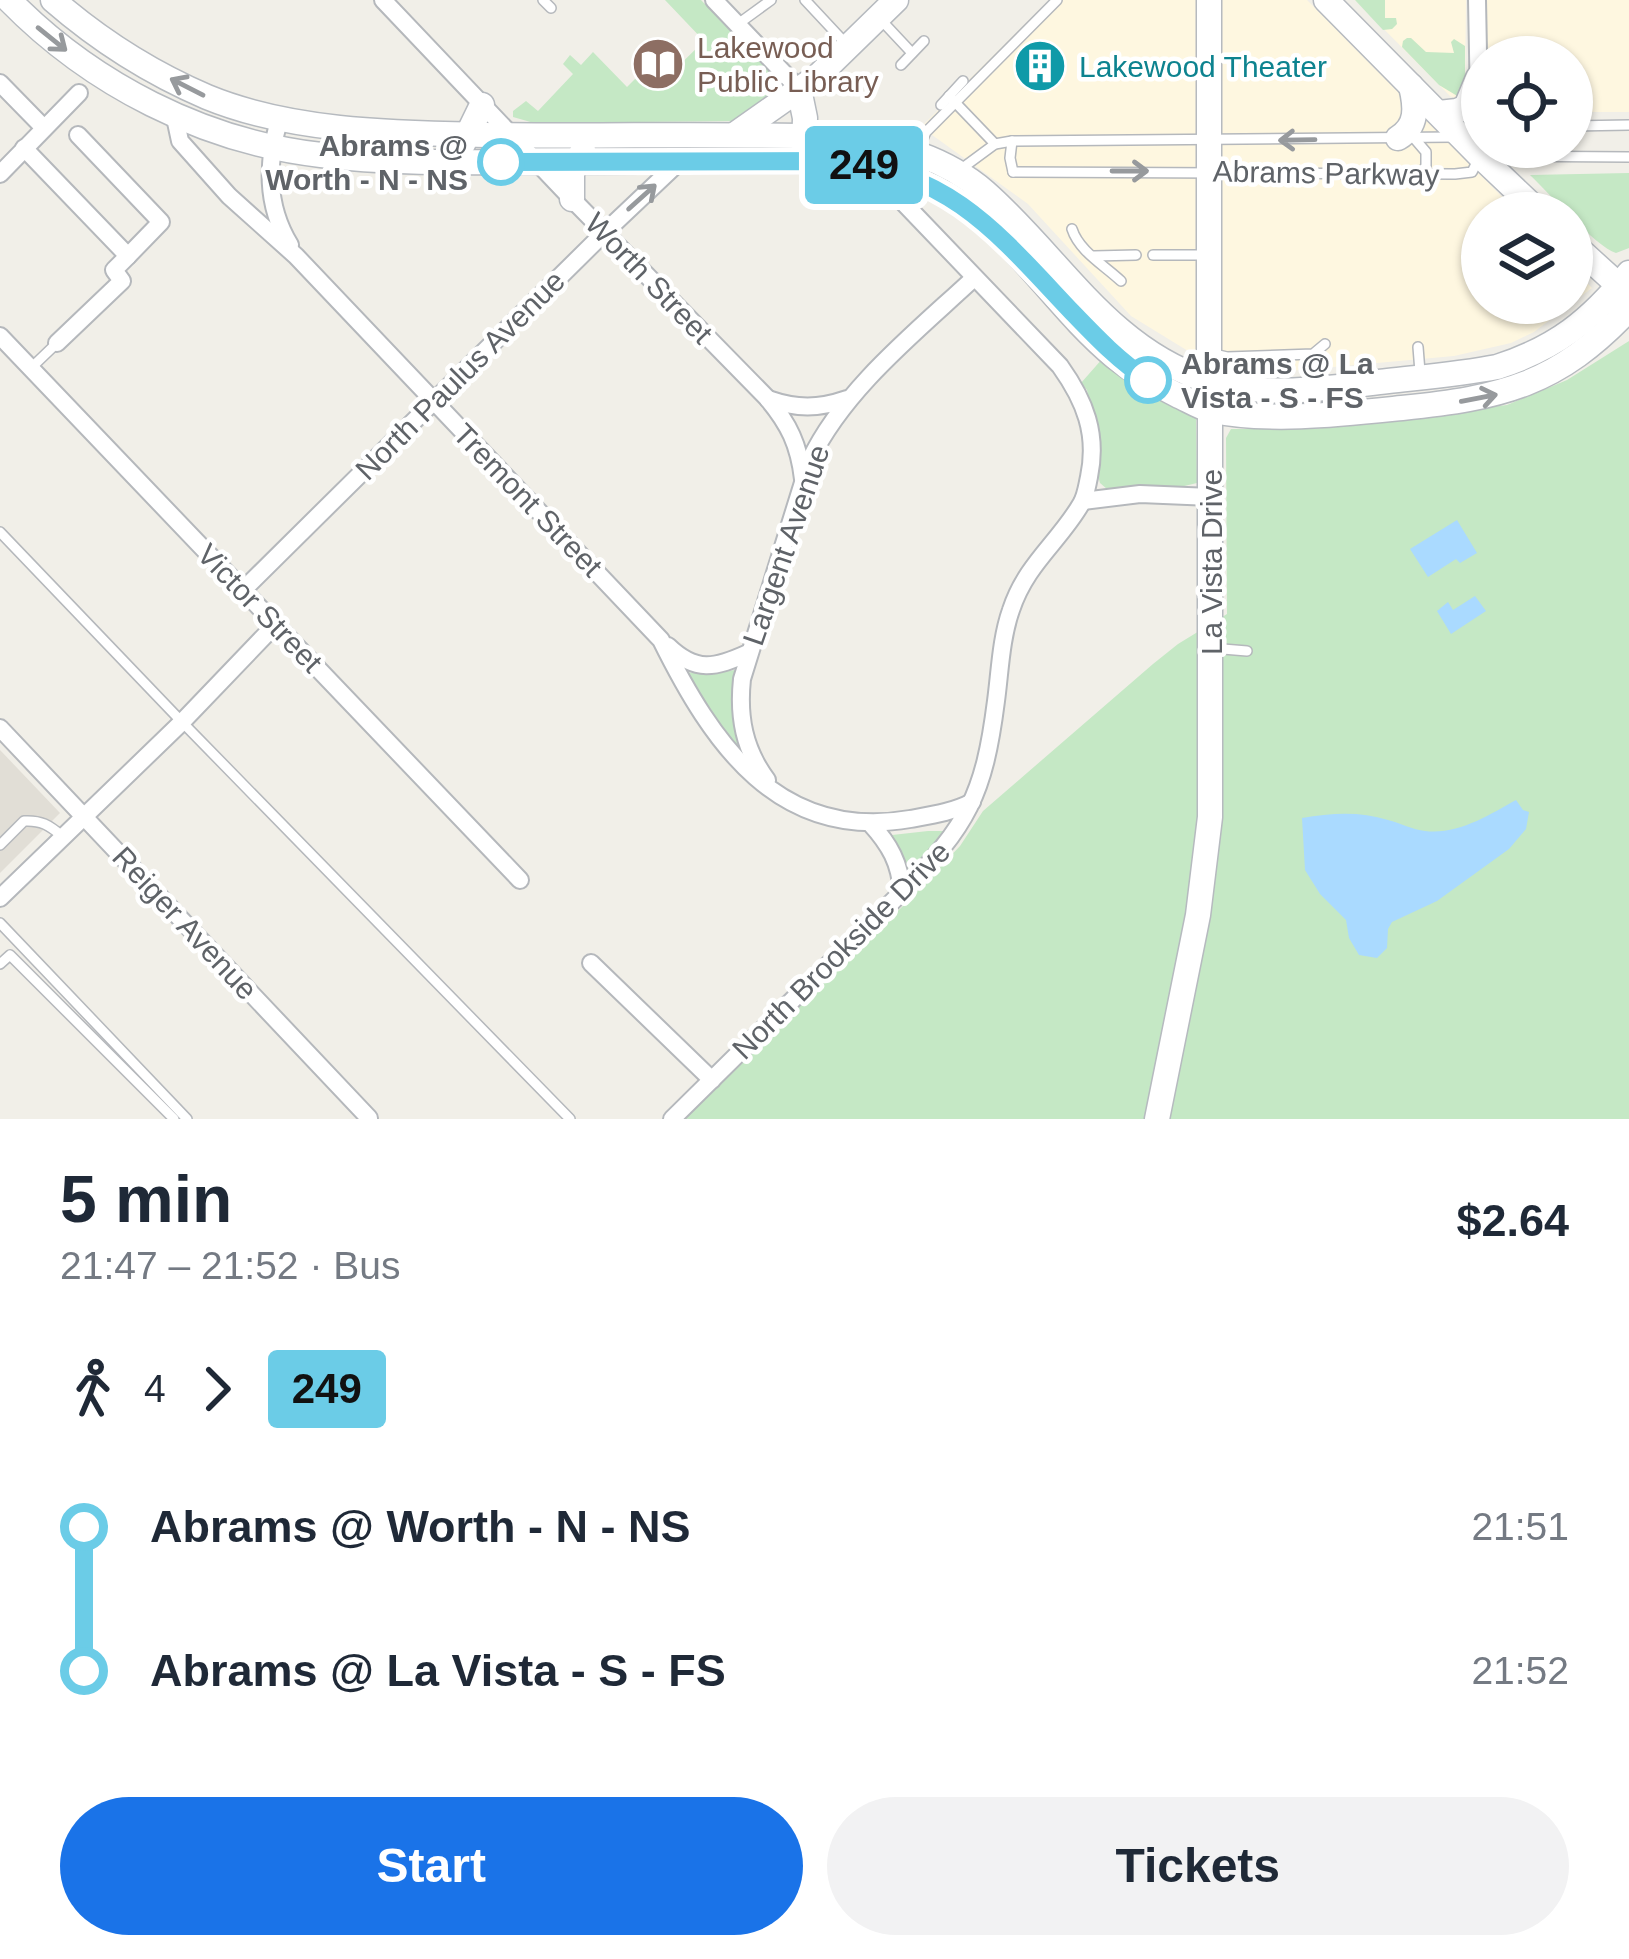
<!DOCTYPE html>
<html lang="en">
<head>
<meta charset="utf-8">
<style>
	body { margin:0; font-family:Arial,sans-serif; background:#f2f2f3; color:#1f2937; height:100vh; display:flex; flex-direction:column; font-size:45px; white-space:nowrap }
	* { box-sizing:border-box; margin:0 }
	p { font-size:39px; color:#747a83 }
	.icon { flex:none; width:66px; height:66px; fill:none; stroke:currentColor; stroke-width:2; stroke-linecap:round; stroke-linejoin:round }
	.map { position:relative; height:1119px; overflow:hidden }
	.drawer { display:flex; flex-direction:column; background:#fff; flex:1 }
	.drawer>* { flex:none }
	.badge { padding:0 24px; border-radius:9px; font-size:42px; line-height:78px }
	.controls { position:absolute; left:1461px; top:36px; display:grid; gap:24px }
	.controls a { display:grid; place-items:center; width:132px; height:132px; border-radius:50%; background:#fff; box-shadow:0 3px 9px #0004; font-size:60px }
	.map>.badge { position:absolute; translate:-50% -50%; box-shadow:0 0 0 6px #fff }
	.legs { display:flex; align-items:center; gap:18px; height:132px; padding:0 60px; font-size:39px }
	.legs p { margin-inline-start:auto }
	.summary { display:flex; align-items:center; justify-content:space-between; height:204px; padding:0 60px }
	h1 { font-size:66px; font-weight:600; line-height:90px }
	.button { display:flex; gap:24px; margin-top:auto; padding:24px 60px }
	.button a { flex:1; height:138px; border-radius:72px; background:#1a73e8; color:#fff; font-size:48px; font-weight:600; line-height:138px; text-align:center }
	.button a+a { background:#f2f2f3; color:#1f2937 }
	ul { padding:0 60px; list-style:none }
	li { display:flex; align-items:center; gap:42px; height:144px; font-size:45px }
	li i { display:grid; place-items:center; width:18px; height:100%; margin:0 15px; background:currentColor }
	li i::after { content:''; width:30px; height:30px; margin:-15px; border:9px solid; border-radius:50%; background:#fff }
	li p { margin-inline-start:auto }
	li:first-child i { background:linear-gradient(#0000 50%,currentColor 0) }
	li:last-child i { background:linear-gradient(currentColor 50%,#0000 0) }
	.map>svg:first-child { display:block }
	.commercial { fill:#fef7e0 }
	.education { fill:#e1ded6 }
	.green { fill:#c5e8c5 }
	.water { fill:#aadaff }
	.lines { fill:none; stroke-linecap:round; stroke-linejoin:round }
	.lane-casing { stroke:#b5b8bc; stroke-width:12 }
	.street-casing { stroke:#b5b8bc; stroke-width:20 }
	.secondary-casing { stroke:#b6babf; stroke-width:27 }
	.lane { stroke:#fff; stroke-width:9 }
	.street { stroke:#fff; stroke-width:16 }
	.secondary { stroke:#fff; stroke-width:24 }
	.oneway { stroke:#979a9d }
	.line-1-casing { stroke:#fff; stroke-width:27 }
	.line-1 { stroke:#6bcce7; stroke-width:18 }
	.stop-1-dot { fill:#fff; stroke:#6bcce7; stroke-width:6 }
	.labels { text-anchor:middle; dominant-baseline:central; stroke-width:9; stroke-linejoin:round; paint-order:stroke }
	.education-label { font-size:30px; fill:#785e54; stroke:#fff; text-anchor:start }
	.culture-label { font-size:30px; fill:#0d838f; stroke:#fff; text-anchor:start }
	.stop-label { font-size:30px; font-weight:bold; fill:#5f6368; stroke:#fff; text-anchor:end }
	.street-label { font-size:30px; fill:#5f6368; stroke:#fff }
</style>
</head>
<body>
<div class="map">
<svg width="1629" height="1119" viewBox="0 0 1629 1119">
	<rect width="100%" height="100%" fill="#f1efe8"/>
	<g class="commercial">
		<path d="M1049,0h258l211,213h-36v90h90v-36l20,21 -58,44 -23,11 -57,13 -176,16 -27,-3 -63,-18 -57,-35 -103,-112 -107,-77z"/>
		<path d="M1355,0h111l-1,91 -8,8 -7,-3z"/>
		<path d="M1487,0h142v112h-57v-55h-85z"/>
	</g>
	<path class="education" d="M0,750l60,63 -60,60z"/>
	<g class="green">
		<path d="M665,0h36l70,73 10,16 -40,32 -207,2 -21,-6v-6l13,-10 12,10 35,-37 -10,-10 7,-9 11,10 12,-13 34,35 16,-16 15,15 46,-45z"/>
		<path d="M1355,0h30v18h11l1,6 -5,5 -9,1z"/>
		<path d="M1407,38h4l15,14 28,1 -3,-11 3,-3 11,7v42l-6,9 -20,-12 -37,-38 1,-6z"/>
		<path d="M1629,173v75l-13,5c-21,-7 -67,-60 -86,-78z"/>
		<path d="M1629,341v778h-946l220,-213 57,-60 23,-35 170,-147 25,-20 49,-30 -1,-176 5,-9h83l193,-24 60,-25z"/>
		<path d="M1103,358l38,33 55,25 1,67 -17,4 -73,2 -7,-6 -4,-15 1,-25 -10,-53 -6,-7z"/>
		<path d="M734,670v45l7,37 -9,-6 -47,-74 25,3z"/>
		<path d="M928,831h20l2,2 -42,42 -16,-40z"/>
	</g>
	<g class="water">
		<path d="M1457,520l20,33 -17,10 -4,-4 -28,18 -18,-28z"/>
		<path d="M1475,596l11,15 -35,23 -14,-23 11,-9 5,8z"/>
		<path d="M1516,800l7,10 6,2 -3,17 -17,20 -72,52 -45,21 -4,7 -1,19 -10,10 -18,-3 -10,-17 -3,-18 -26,-26 -15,-24 -3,-52c29,-5 58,-7 86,2 12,3 25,10 37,11 33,4 64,-16 91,-31z"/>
	</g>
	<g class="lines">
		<g class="lane-casing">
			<g id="lane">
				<path d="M543,0l8,8"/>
				<path d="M805,0l43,46"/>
				<path d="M882,21l30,32"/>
				<path d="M738,24l33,-24"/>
				<path d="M901,65l23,-24"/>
				<path d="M949,96l46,48"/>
				<path d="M941,105l22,-24"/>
				<path d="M1572,126l57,-1"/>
				<path d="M1414,138l12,14v14l-6,8"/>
				<path d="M1012,141l-2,17 3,14"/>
				<path d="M917,153l9,-21 131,-132"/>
				<path d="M957,172l38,-28 17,-3 441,-4"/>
				<path d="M1013,172l442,2 17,-2 8,-16 149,1"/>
				<path d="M1072,229c7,22 32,36 49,52"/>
				<path d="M1153,255h54"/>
				<path d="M1094,256l42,-1"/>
				<path d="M1418,347l2,25"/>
				<path d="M1214,354l13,3 86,-3 12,-10"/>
				<path d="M31,368l26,-25"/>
				<path d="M0,532l182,190 388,397"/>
				<path d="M1211,648l36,3"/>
				<path d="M0,845l24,-24c17,-1 25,4 38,15"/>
				<path d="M0,923l187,196"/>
				<path d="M0,964l10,-9 164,164"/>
			</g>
		</g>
		<g class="street-casing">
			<g id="street">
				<path d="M383,0l189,199 195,199c22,26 32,47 36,81"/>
				<path d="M714,0l85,89"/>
				<path d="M1477,0l3,156"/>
				<path d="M0,83l44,45"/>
				<path d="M174,113l6,28 49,55 67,60 365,384c51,103 117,202 249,179 22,-4 43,-7 62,-17"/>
				<path d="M280,117c-13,44 -15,87 10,128"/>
				<path d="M24,148l104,108 33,-34 -83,-87"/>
				<path d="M0,174l79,-81"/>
				<path d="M0,336l520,544"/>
				<path d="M57,343l65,-62 -8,-11 14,-14"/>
				<path d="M768,399c29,10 50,10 79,0"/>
				<path d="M1083,501l57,-7 71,3"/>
				<path d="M242,591l363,-359 74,-70"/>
				<path d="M668,646c28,27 47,22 80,7"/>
				<path d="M0,728l369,390"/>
				<path d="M767,780c-23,-31 -29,-63 -25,-101l68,-219c34,-71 106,-128 164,-182"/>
				<path d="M870,823c20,22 30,40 32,69"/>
				<path d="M0,898l182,-176 93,-97"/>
				<path d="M591,963l121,117"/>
				<path d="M672,1119l230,-227c66,-67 82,-97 94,-191 4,-30 5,-63 15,-91 15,-46 48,-68 70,-106 5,-8 6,-18 8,-27 9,-43 -4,-76 -29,-111l-161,-168"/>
			</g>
		</g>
		<g class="secondary-casing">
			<g id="secondary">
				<path d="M9,0c82,84 195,142 312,155 72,9 146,7 218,7 101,0 201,-2 301,-1 43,6 84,17 120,41 60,42 99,109 155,155 19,15 40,27 62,38 11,5 22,12 33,15 57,13 134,4 192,-2 99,-10 156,-23 227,-99"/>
				<path d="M53,0c46,40 98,73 154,97 85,35 188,36 279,38 115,2 231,-2 346,2 55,4 111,19 153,55 74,65 123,156 221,188 59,19 121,8 182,1 36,-4 73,-7 109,-14 59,-19 93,-46 132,-94"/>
				<path d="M1209,0v381"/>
				<path d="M1326,0l154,156 60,57"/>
				<path d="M799,89l6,29 -1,34"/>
				<path d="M1439,113l18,-2 9,-4 12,-29"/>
				<path d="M734,135l84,-59 78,-76"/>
				<path d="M1398,138c20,-12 18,-31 13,-52"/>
				<path d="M463,144l19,-39"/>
				<path d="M572,199v-26l11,-23"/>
				<path d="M1572,243l55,50"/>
				<path d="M1157,1119l41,-204 12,-98v-407"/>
			</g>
		</g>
		<use href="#lane" class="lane"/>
		<use href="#street" class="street"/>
		<use href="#secondary" class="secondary"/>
	</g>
	<defs><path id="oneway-shaft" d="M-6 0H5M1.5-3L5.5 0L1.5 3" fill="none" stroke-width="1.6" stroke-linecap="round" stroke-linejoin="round" transform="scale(3)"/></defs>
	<g class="oneway">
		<use href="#oneway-shaft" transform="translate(52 39) rotate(39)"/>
		<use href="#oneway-shaft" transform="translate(187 87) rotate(-153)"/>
		<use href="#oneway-shaft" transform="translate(1297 140) rotate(179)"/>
		<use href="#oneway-shaft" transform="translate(1130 171)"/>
		<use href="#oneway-shaft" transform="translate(642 197) rotate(-42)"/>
		<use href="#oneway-shaft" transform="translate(1479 398) rotate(-11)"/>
	</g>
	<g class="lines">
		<g class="line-1-casing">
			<path id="line-1" d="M501,162l339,-1c113,13 160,75 233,152 24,25 46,48 75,67"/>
		</g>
		<use href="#line-1" class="line-1"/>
	</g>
	<defs>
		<g id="library-disc" transform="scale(2.7)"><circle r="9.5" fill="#8d6e63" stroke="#fff"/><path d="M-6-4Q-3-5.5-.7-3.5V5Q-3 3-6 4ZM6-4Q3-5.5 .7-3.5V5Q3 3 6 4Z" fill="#fff"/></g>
		<g id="building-disc" transform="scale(2.7)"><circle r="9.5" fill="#0f9aa8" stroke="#fff"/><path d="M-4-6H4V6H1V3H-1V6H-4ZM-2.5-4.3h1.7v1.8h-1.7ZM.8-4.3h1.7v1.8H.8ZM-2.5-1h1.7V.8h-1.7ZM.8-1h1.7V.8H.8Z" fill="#fff"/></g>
	</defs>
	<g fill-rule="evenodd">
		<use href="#library-disc" x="658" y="64"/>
		<use href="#building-disc" x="1040" y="66"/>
	</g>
	<g class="stop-1-dot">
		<circle cx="501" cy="162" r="21"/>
		<circle cx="1148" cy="380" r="21"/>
	</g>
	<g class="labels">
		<g class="education-label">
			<text x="697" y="47">Lakewood<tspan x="697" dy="34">Public Library</tspan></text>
		</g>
		<g class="culture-label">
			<text x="1079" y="66">Lakewood Theater</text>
		</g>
		<g class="stop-label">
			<text x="468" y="145">Abrams @<tspan x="468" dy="34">Worth - N - NS</tspan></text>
			<text x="1181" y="363" text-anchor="start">Abrams @ La<tspan x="1181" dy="34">Vista - S - FS</tspan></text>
		</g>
		<g class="street-label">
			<text transform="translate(1326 173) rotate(1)">Abrams Parkway</text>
			<text transform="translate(649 278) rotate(46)">Worth Street</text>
			<text transform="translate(460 375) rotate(-45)">North Paulus Avenue</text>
			<text transform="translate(528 500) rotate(46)">Tremont Street</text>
			<text transform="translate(786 545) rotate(-71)">Largent Avenue</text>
			<text transform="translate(1211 562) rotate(-90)">La Vista Drive</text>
			<text transform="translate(260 608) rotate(46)">Victor Street</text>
			<text transform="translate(185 923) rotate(47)">Reiger Avenue</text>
			<text transform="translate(841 950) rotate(-45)">North Brookside Drive</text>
		</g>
	</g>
</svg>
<div class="controls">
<a><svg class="icon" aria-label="locate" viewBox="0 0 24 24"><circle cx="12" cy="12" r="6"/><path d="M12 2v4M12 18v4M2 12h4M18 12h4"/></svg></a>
<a><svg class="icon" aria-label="layers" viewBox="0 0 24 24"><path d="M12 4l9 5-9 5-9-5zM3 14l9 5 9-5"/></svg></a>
</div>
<b class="badge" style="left:864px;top:165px;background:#6bcce7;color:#111">249</b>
</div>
<section class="drawer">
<div class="summary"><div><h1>5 min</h1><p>21:47 – 21:52 · Bus</p></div><b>$2.64</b></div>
<div class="legs"><svg class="icon" aria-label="walk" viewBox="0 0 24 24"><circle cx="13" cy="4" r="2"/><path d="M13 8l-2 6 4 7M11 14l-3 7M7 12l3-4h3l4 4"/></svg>4<svg class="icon" aria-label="forward" viewBox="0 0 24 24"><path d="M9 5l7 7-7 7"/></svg><b class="badge" style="background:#6bcce7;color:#111">249</b></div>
<ul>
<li><i style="color:#6bcce7"></i><b>Abrams @ Worth - N - NS</b><p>21:51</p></li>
<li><i style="color:#6bcce7"></i><b>Abrams @ La Vista - S - FS</b><p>21:52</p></li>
</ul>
<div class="button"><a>Start</a><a>Tickets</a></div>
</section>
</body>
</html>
